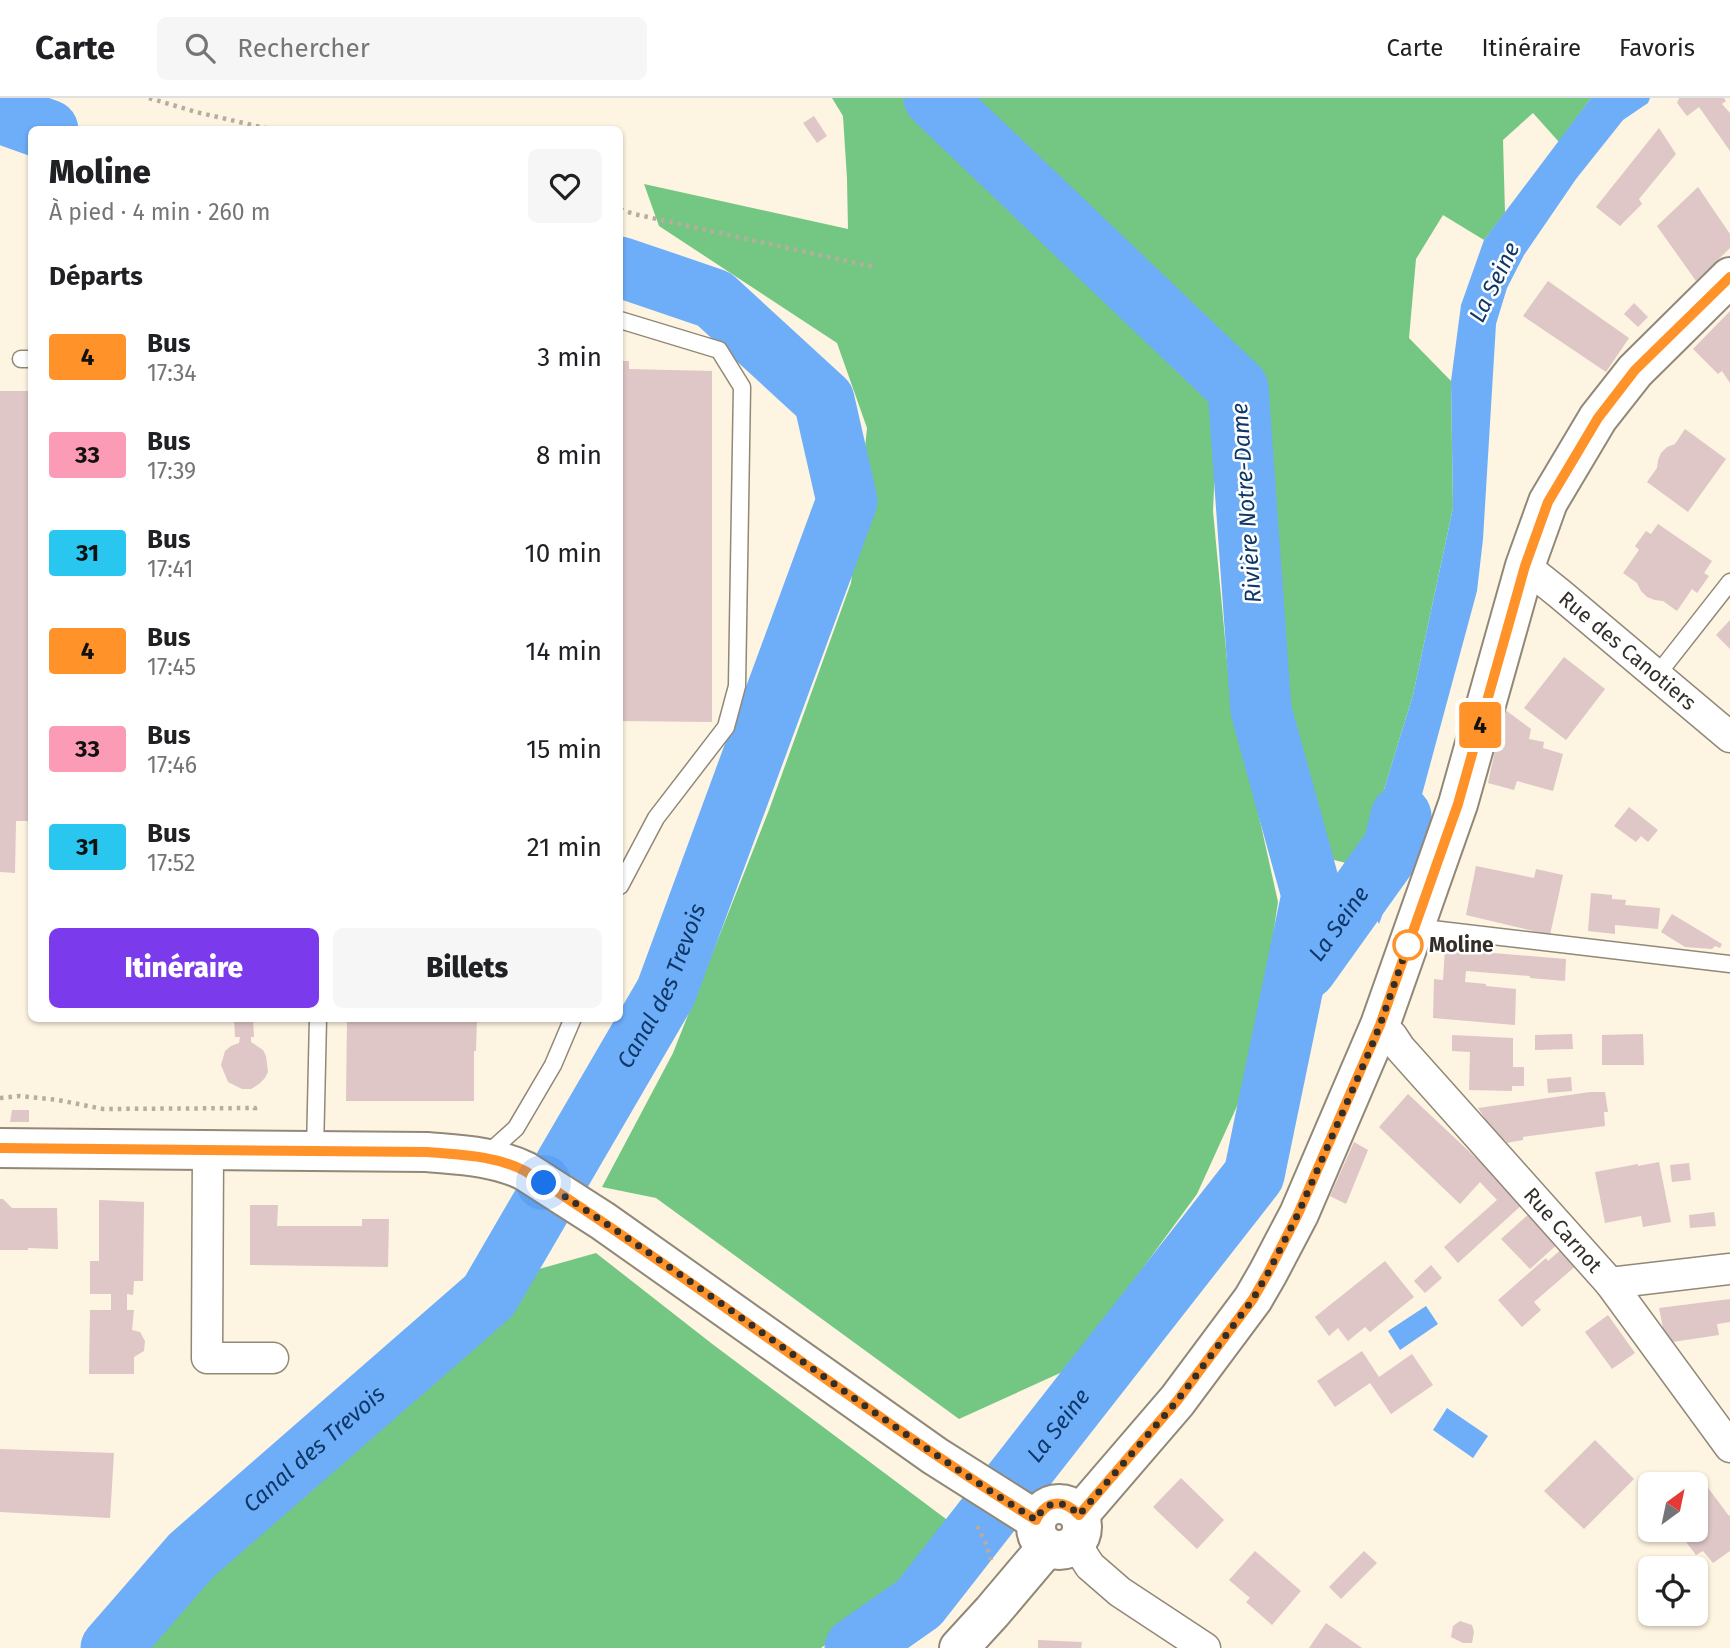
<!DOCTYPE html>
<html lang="fr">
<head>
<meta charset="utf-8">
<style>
	body { margin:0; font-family:"Fira Sans",sans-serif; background:#f6f6f6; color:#202124; height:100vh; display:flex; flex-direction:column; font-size:26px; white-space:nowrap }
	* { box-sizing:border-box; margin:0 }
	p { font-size:23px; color:#757577 }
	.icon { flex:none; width:38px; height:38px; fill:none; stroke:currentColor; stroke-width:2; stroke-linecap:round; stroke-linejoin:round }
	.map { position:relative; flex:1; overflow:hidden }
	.details { position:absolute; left:28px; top:28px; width:595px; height:896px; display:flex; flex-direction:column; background:#fff; border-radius:10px; box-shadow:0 2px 5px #0004 }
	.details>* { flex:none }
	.badge { padding:0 14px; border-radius:5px; font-size:24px; line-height:46px }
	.needle { width:46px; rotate:33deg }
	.controls { position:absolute; left:1638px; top:1374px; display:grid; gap:14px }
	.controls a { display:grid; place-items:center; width:70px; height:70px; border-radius:10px; background:#fff; box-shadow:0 2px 5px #0004; font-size:35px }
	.you { position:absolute; width:35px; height:35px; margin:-18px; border:5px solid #fff; border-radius:50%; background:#1a73e8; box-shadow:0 0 0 10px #1a73e833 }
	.map>.badge { position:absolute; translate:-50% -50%; box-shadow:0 0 0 4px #fff }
	h2 { padding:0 21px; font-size:26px; line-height:63px }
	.round { display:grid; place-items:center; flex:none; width:74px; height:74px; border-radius:10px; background:#f6f6f6 }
	.overview { display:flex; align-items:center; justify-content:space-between; height:119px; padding:0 21px }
	h1 { font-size:33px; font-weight:800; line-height:52px }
	.cta { display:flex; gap:14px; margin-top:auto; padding:14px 21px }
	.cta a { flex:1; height:80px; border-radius:10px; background:#7c3aed; color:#fff; font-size:28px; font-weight:800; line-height:80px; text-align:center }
	.cta a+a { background:#f6f6f6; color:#202124 }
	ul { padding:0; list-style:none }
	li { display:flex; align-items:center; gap:21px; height:98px; padding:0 21px }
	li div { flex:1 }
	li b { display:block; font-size:26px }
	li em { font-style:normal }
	li .badge { min-width:77px; font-weight:700; text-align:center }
	header { display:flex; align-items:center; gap:42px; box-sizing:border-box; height:98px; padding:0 35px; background:#fff; border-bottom:2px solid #e0e0e0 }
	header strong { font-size:33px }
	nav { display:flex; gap:38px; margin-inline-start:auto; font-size:24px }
	.search { width:490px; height:63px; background:#f6f6f6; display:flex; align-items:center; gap:18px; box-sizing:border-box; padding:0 24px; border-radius:10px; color:#757577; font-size:26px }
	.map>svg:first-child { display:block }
	.forest { fill:#74c782 }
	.water { fill:#6eadf8 }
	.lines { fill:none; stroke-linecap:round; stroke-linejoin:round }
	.river { stroke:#6eadf8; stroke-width:61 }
	.building { fill:#dec7c6 }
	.service-casing { stroke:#918877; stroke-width:19 }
	.minor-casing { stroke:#918877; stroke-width:33 }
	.tertiary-casing { stroke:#918877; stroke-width:42 }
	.path { stroke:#b5ad9f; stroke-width:4.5; stroke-dasharray:3.5 5; stroke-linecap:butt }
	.service { stroke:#fff; stroke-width:16 }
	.minor { stroke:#fff; stroke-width:30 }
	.tertiary { stroke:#fff; stroke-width:38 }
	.line-casing { stroke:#fff; stroke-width:16 }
	.line { stroke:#ff9329; stroke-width:10 }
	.walk { stroke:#332f28; stroke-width:7; stroke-dasharray:0 12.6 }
	.stop-dot { fill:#fff; stroke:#ff9329; stroke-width:3.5 }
	.labels { text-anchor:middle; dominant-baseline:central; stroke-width:5; stroke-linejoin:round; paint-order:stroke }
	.street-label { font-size:21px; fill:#332f28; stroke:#fff }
	.stop-label { font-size:21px; font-weight:bold; fill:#332f28; stroke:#fff; text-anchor:start }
	.water-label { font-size:23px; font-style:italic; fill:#0d3867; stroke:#fff }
</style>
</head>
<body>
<header>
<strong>Carte</strong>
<div class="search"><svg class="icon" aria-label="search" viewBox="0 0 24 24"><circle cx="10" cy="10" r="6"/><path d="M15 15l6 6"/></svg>Rechercher</div>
<nav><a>Carte</a><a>Itinéraire</a><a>Favoris</a></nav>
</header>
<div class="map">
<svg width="1730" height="1550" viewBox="0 0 1730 1550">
	<rect width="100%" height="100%" fill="#fdf4e1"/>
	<g class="forest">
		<path d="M832,0h76l253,233 57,70 -5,110 16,170 49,221 -25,169 -56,123 -128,175 -110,50 -303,-221 -54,-11 71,-134 96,-243 82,-227 16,-155 -30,-85 -178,-117 -15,-42 204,45 -1,-50 -4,-63z"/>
		<path d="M949,0h642l-32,44 -26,-29 -30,27 2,73 -21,27 -41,-25 -27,44 -7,79 42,43 2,127 -40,187 -28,91 -18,67 -17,11 -20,-5 -22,-51 -22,-108 -17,-262 -13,-53 -56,-57 -236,-214z"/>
		<path d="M596,1155l115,90 239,179 -45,65 -84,61h-676l57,-65 217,-195 113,-117z"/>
	</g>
	<g class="water">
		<path d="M1591,0h59l-2,5 -25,17 -47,59 -52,76 -17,33 -11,36 -13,215 -6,52 -67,248 -31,85 -29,-60 17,-11 18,-67 28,-91 40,-187 -2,-127 10,-76 23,-65z"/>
		<path d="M1426,1208l12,18 -38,26 -12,-19z"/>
		<path d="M1447,1310l41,28 -15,22 -40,-28z"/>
	</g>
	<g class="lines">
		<g class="river">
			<path d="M0,15l48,17"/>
			<path id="s1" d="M1306,871l88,-123 7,-30"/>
			<path id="s2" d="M111,1550l80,-92 298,-260 177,-304 181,-491 -23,-101 -110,-101 -94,-32"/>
			<path id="s3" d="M855,1550l64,-45 335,-428 58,-280 -51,-185 -23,-322 -304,-290"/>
		</g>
	</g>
	<g class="building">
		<path d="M1679,0h45l2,3 -4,3 8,9v38l-31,-44 -12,9 -10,-13z"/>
		<path d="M814,18l13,20 -10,7 -14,-20z"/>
		<path d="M1659,30l17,26 -37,45 3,5 -22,22 -24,-19z"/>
		<path d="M1698,89l32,47v14l-34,33 -39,-55z"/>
		<path d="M1548,183l81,57 -23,34 -83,-56z"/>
		<path d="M1634,205l14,14 -10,10 -14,-13z"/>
		<path d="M1730,213v72l-8,-12 -4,3 -25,-25z"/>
		<path d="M620,263h9v8l83,2v351l-92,-1z"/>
		<path d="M0,293h32v430h-16l-1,52 -15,-1z"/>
		<path d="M1685,331l41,30 -38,53 -41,-30 10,-14 1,-8 3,-7 6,-6 8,-3z"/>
		<path d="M1658,426l54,37 -8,12 5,3 -12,17 -5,-4 -15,22 -14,-10 -8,-1 -8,-3 -6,-6 -4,-8 -14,-10 16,-23 -4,-4 11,-15 5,3z"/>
		<path d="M1730,522v29l-14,-14z"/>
		<path d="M1564,559l41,32 -39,51 -42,-32z"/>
		<path d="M1504,611l27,20 -2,10 15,3 -1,6 20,6 -10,37 -36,-10 -3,9 -26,-7z"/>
		<path d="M1629,709l29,23 -10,12 -7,-6 -5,6 -22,-16z"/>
		<path d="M1476,768l58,12 2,-9 27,6 -13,60 -84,-20z"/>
		<path d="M1591,795l21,2v4l14,1 -1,5 35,3 -2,21 -43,-4v9l-27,-3z"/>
		<path d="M1672,816l50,30 -2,4 -5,-2 -3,3 -27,-2 -24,-15z"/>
		<path d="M1445,851l121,10 -1,22 -35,-3v-2l-64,-5 -1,11 21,2v2l30,3 -1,36 -82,-7 1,-39 9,1z"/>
		<path d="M234,920h19l1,19h-3v5l12,8 3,6 2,16 -3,6 -6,6 -8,5h-9l-14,-7 -7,-17 4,-14 6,-5 8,-3 1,-6h-5z"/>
		<path d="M347,920h130l-1,33h-2v50h-128z"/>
		<path d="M1572,936l1,15 -38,1v-15z"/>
		<path d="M1643,936l1,31h-42v-30z"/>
		<path d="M1452,937l61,3v29h11v19h-12v5l-43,-1 1,-38 -18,-1z"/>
		<path d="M1571,979l1,14 -24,2 -1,-14z"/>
		<path d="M1590,994h15l3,20h-4l1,14 -82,11v3l-17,3v-3l-6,1 -22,-33z"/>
		<path d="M1408,996l116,109 -66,60 -14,-16 53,-47 -17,-18 -20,22 -81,-77z"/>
		<path d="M12,1012h17v12h-19z"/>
		<path d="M1354,1044l14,8 -22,54 -16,-8z"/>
		<path d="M1659,1064l12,60 -28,5 -2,-11 -36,7 -10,-51 43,-8v2z"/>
		<path d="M1689,1065l2,17 -19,2 -2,-17z"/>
		<path d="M0,1101h3l9,9h45l1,41 -30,-1v2h-28z"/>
		<path d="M99,1102l45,2 -1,79h-9l-1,14 -6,-1v16h7l-2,20 8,2 5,9 -1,10 -10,6v17h-45l1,-64h21v-16h-21v-33h9z"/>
		<path d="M250,1107h28l-1,21h85v-7h27l-1,48 -138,-2z"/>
		<path d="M1532,1113l29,30 -31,28 -29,-30z"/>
		<path d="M1714,1114l2,14 -26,2 -1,-13z"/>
		<path d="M1565,1148l13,18 -44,38 7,8 -19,17 -24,-27 48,-42 2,3z"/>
		<path d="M1385,1163l29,36 -44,35 -5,-5 -17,14 -10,-13 -9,8 -14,-19z"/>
		<path d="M1431,1167l11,13 -17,15 -11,-12z"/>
		<path d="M1730,1201v23l-13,2 2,11 -53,8 -7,-35z"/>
		<path d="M1608,1217l27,38 -23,16 -27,-37z"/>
		<path d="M1362,1253l17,26 33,-23 21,31 -42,29 -21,-31 -35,24 -18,-26z"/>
		<path d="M1595,1342l39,39 -50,50 -40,-38z"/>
		<path d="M0,1351l114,4 -4,65 -110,-6z"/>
		<path d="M1697,1375l32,43 1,-1v36l-17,12 -10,-12 -7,4 -19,-25h19v-46h-14z"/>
		<path d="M1181,1380l43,42 -27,29 -44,-42z"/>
		<path d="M1255,1453l46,40 -29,34 -26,-23 4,-4 -21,-18z"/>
		<path d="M1364,1453l13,12 -36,36 -12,-12z"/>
		<path d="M1460,1523l12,4 2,7 -2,11h-9l-12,-6 2,-11z"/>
		<path d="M1326,1525l36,25h-53z"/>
		<path d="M1038,1542l44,2 -1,6h-43z"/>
	</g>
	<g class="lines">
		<g class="service-casing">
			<g id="service">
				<path d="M620,222l99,30 23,37 -5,299 -11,41 -70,91 -36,68"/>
				<path d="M21,261h11"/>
				<path d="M1657,577l73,-93"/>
				<path d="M1415,829l315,37"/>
				<path d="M315,1053l3,-133"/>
				<path d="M485,1058l31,-28 37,-63 20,-47"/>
			</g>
		</g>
		<g class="minor-casing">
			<g id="minor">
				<path id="s4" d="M1525,468l35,28 170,143"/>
				<path id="s5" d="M1380,927l12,11 8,12 210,235 120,164"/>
				<path d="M208,1052l-1,208h66"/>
				<path d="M1610,1185l120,-14"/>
				<path d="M1075,1445l15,23 30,26 85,56"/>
			</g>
		</g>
		<g class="tertiary-casing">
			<g id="tertiary">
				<path d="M0,1050l427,4c34,3 67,4 98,19l78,50 332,235 101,64"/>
				<circle cx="1059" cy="1429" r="23"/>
				<path d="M1079,1417l98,-114 76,-102 15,-26 31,-59 81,-189 78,-221 67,-238 23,-64 50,-84 37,-47 95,-94"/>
				<path d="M959,1550l33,-36 55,-65"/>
			</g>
		</g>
		<g class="path">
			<path d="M149,0l47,14 78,18"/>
			<path d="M620,111l14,5 240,53"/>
			<path d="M0,1000l20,-2 38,4 45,9 152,-1v7"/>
			<path d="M977,1428l8,15 6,19"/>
		</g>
		<use href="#service" class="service"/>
		<use href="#minor" class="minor"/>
		<use href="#tertiary" class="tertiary"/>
	</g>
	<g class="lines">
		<g class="line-casing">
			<path id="line" d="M0,1050l427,4c34,3 67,3 98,19 174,111 335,240 511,349 10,-20 27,-22 43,-5l98,-114 76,-102 15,-26 30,-59 82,-189 78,-221 67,-238 23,-64 50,-84 37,-48 95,-93"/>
		</g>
		<use href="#line" class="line"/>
		<path class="walk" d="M544,1085c168,107 323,232 492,337 10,-20 27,-22 43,-5l98,-114 76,-102 15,-26 30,-59 72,-164 10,-25 28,-80"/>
	</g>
	<circle class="stop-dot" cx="1408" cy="847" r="14"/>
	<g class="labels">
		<g class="street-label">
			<text stroke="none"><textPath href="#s4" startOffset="133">Rue des Canotiers</textPath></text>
			<text stroke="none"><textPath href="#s5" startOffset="275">Rue Carnot</textPath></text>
		</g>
		<g class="stop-label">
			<text x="1429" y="847">Moline</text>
		</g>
		<g class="water-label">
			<text transform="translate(1494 184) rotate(-64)">La Seine</text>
			<text transform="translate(1246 405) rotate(-94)">Rivière Notre-Dame</text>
			<text stroke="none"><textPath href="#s1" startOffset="56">La Seine</textPath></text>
			<text stroke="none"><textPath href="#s2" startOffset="873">Canal des Trevois</textPath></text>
			<text stroke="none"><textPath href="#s3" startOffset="304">La Seine</textPath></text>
			<text stroke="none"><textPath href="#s2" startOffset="285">Canal des Trevois</textPath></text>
		</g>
	</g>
</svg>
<div class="controls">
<a><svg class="needle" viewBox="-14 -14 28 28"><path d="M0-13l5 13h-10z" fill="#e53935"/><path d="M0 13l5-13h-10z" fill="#757577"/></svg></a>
<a><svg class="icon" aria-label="locate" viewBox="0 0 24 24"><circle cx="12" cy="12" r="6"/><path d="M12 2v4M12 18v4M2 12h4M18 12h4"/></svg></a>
</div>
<div class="you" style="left:544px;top:1085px"></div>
<b class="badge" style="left:1480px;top:627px;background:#ff9329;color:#111">4</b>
<section class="details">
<div class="overview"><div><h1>Moline</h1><p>À pied · 4 min · 260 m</p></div><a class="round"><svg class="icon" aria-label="heart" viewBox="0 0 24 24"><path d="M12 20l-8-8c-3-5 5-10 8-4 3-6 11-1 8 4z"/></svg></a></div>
<h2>Départs</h2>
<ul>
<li><span class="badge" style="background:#ff9329;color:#111">4</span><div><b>Bus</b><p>17:34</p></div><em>3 min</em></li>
<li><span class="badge" style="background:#fb9bb5;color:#111">33</span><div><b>Bus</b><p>17:39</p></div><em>8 min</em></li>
<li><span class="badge" style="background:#29c7ef;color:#111">31</span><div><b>Bus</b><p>17:41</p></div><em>10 min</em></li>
<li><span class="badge" style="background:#ff9329;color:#111">4</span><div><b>Bus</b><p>17:45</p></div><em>14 min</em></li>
<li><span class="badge" style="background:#fb9bb5;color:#111">33</span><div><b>Bus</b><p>17:46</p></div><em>15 min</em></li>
<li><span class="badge" style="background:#29c7ef;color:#111">31</span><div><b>Bus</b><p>17:52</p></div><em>21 min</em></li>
</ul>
<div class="cta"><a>Itinéraire</a><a>Billets</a></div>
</section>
</div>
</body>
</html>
